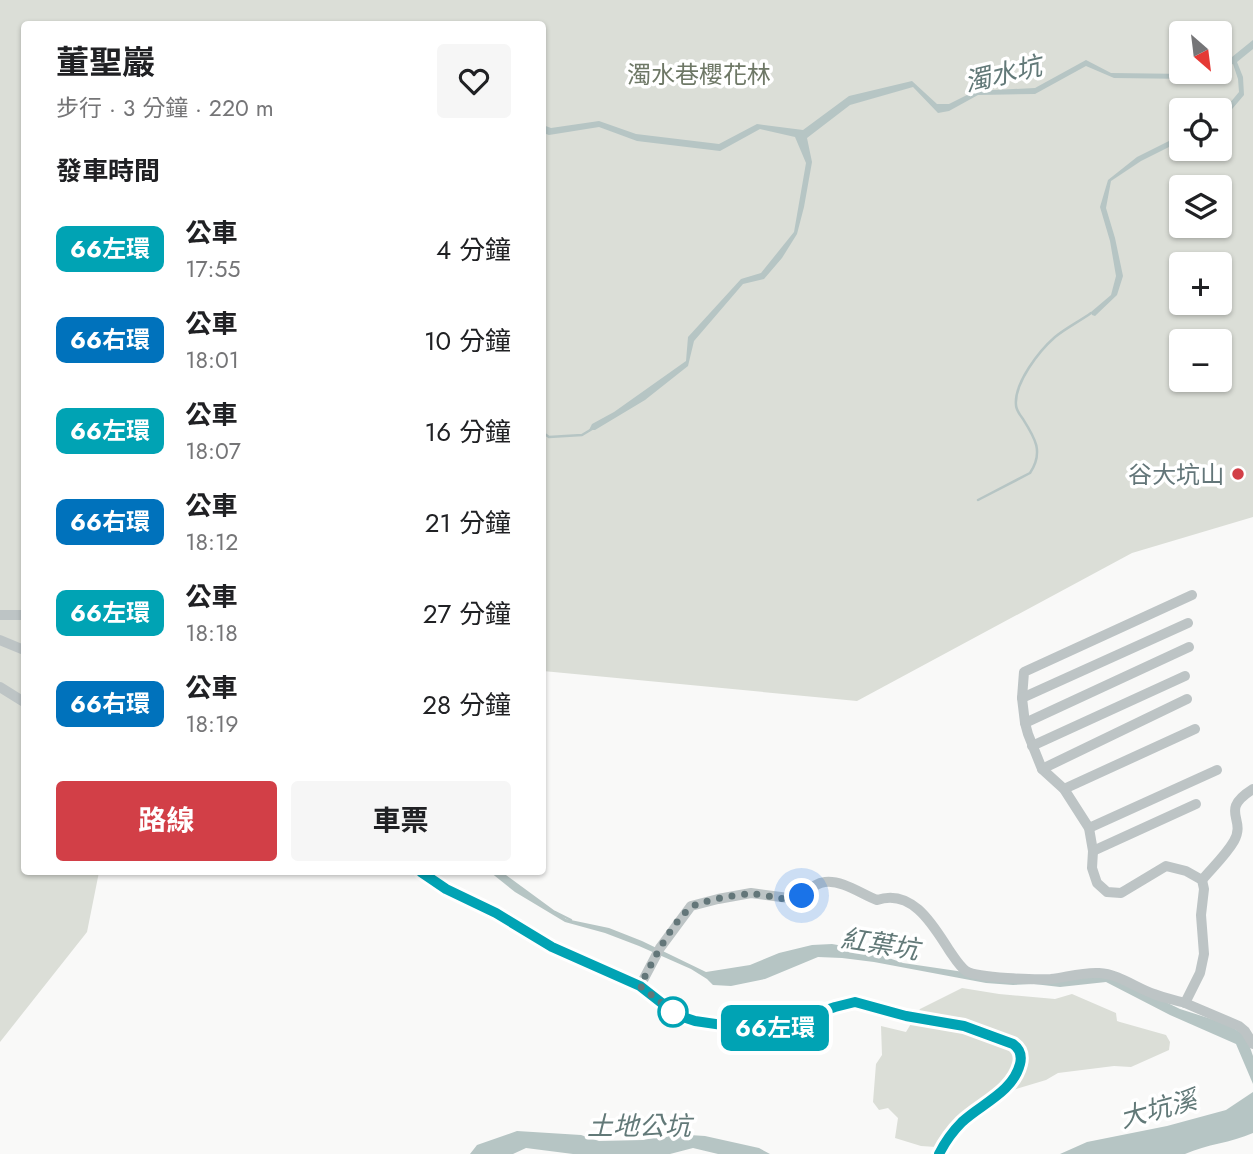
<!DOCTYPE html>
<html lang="zh-TW">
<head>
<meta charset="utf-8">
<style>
	body { margin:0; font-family:Jost,"Noto Sans TC",sans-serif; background:#f6f6f6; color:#202124; height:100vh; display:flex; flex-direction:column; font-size:26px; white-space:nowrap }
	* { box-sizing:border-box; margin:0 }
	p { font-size:23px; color:#757577 }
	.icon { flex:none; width:38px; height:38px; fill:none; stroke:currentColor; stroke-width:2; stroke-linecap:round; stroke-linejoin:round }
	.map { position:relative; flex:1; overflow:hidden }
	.details { position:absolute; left:21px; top:21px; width:525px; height:854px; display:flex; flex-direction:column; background:#fff; border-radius:7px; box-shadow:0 2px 5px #0004 }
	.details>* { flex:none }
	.badge { padding:0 14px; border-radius:10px; font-size:24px; line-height:46px }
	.needle { width:46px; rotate:152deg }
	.tools { position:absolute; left:1169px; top:21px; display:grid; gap:14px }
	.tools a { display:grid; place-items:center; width:63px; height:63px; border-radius:7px; background:#fff; box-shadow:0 2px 5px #0004; font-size:35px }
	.you { position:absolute; width:35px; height:35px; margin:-18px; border:5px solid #fff; border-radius:50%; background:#1a73e8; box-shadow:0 0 0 10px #1a73e833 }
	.map>.badge { position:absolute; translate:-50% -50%; box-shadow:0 0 0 4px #fff }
	h2 { padding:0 35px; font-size:26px; line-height:63px }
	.round { display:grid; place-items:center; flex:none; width:74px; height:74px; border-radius:7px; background:#f6f6f6 }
	.summary { display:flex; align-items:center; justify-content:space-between; height:119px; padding:0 35px }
	h1 { font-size:33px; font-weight:700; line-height:52px }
	.cta { display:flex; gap:14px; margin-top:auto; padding:14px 35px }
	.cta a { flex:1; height:80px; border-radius:7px; background:#d23f47; color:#fff; font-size:28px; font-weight:700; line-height:80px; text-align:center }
	.cta a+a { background:#f6f6f6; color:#202124 }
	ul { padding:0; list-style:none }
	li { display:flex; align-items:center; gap:21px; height:91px; padding:0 35px }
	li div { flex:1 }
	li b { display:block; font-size:26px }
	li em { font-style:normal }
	li .badge { min-width:77px; font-weight:700; text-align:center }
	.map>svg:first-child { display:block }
	.green { fill:#dbded7; fill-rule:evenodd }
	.water { fill:#b6c5c4 }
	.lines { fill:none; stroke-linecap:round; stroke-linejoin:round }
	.stream { stroke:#b6c5c4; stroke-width:2.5 }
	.minor { stroke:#bdc4c5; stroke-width:10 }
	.line-casing { stroke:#fff; stroke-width:16 }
	.line { stroke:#00a3b4; stroke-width:10 }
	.walk { stroke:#637679; stroke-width:7; stroke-dasharray:0 12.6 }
	.poi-dot { fill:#d23f47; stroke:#fff; stroke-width:2.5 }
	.stop-dot { fill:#fff; stroke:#00a3b4; stroke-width:3.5 }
	.labels { text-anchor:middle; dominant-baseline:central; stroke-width:7; stroke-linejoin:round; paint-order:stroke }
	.park-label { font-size:24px; fill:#6e7866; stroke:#fff }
	.poi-label { font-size:24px; fill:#637679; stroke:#fff; text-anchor:end }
	.water-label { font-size:26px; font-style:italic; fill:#627978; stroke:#fff }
</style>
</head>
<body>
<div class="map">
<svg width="1253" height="1154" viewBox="0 0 1253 1154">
	<rect width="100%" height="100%" fill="#f9f9f8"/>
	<g class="green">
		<path d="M0,0h1253v517l-121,36 -275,148 -314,-30 -1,-647h-518v848h75l-12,60 -87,110zM1181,33h39v39h-39zM1181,110h39v39h-39zM1181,187h39v39h-39zM1181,264h39v39h-39zM1181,341h39v39h-39z"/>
		<path d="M962,988l37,6 56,5 17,-5 44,19 1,8 3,1 46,13 4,7 -1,8 -38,17 -17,-1 -56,7 -12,7 -56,17 -42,35 -12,15 -15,-1 -26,-8 3,-20 -10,-10 -9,2 -6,-8 3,-38 6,-9 -1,-29 25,6 14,-23z"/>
	</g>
	<g class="water">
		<path d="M1253,40v9l-16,13 6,15 1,18 -17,20 -7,4v-6l4,-3 15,-18 -1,-13 -5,-15 -13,5v-7l12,-5z"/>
		<path d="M1086,60l25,13 78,1 7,-2h16l-20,7 -78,-1 -28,-12 -51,28 -57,1 -29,16 -11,2 -25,-26 -63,18 -43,33 5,24 -8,45 -7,27 -15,24 -18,21 -21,5 -49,57 -6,25 -43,34 -50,30h-6l3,-6 22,-12 72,-51 2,-24 53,-58 20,-6 33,-41 12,-69 -11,-26 -35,-8 -40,22 -83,-10 -38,-14 -50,8 -6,-2v-8l8,3 48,-7 37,13 83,10 38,-20 46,6 46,-34 63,-15 25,23h12l26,-13 60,-3z"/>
		<path d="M1181,135v6l-40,20 -30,20 -5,27 9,30 8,38 -6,19 -22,21 -3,-1 -1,-3 20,-17 5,-19 -6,-35 -10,-34 8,-27 29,-23z"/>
		<path d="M490,872h12l64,47 43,9 33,13 64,31 44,-7 29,-12 33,-8 20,-1 34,6 37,13 61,9 71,6 69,-6 76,37 47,15 19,12 7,20v28l-17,-40 -66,-29 -64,-33 -46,5 -26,-3 -21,1 -27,-2 -112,-21 -32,-4 -24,-1 -53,22 -34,7 -18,-1 -6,-6 -16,-10 -52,-23 -34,-13 -40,-11 -50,-30z"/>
		<path d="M1253,1092v41c-22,10 -46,11 -68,21h-125l27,-12 80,-16 59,-16z"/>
		<path d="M517,1131l64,4 18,6 44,-1 31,-6 31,2 54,12 11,6h-52l-25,-6 -23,6h-97l-47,-6 -13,6h-43l7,-9z"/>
	</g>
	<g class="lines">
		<g class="stream">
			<path d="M542,432l7,5 33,-2 10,-6"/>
			<path d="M978,500l52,-27c14,-21 5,-35 -7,-54 -3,-4 -7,-9 -7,-14 -2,-22 23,-54 39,-68 11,-9 25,-16 36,-24"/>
			<path d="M555,912l16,8"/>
		</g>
		<g class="minor">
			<path d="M1192,595l-168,77 -2,26 3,25 3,11 14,35 22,20 25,39 4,23 -1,17 5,15 10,9 14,1 45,-27 20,5 16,9 2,9 -3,26 3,39 -4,19 -15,30 54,23 6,5 8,13"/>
			<path d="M0,615h24"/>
			<path d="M0,640l24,10"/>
			<path d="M0,687l24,15"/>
			<path d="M1022,698l166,-75"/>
			<path d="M1025,723l164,-76"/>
			<path d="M1032,746l153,-70"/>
			<path d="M1042,769l145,-70"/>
			<path d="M1064,789l131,-60"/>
			<path d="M1089,828l128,-58"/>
			<path d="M1093,851l103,-47"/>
			<path d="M421,872l25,17 50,24 56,34 88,39 37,29 18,6 69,11 71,-25 20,-5 51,14 58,10 49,18c32,24 -37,65 -51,78 -10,10 -17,20 -23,32"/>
			<path d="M1202,880c10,-12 24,-25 32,-39 13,-23 -16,-30 19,-52"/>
			<path d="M640,986l20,-38 31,-42 27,-7 33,-6 45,6c9,-5 18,-16 29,-17 18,-2 36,12 52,18 35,-12 56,25 72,50 5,7 10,16 17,21 11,7 71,9 85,8 16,-2 32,-7 48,-6 20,1 37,15 55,21 10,4 21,6 31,9"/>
		</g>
	</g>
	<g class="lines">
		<g class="line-casing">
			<path id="line" d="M421,872l25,17 50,24 56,34 88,39 37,29 18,6 69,10 71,-24 20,-5 51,14 58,10 49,18c7,5 9,12 7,20 -7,28 -39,40 -58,58 -10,10 -17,20 -23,32"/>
		</g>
		<use href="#line" class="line"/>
		<path class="walk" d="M673,1012l4,3 -37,-29c12,-23 30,-61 50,-78 8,-7 52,-15 63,-14 16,0 34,10 49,2"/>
	</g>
	<circle class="poi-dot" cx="1238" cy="474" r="7"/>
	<circle class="stop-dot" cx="673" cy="1012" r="14"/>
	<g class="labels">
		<g class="park-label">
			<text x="699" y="74">濁水巷櫻花林</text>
		</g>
		<g class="poi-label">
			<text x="1224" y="474">谷大坑山</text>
		</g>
		<g class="water-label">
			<text transform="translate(1003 74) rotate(-13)">濁水坑</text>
			<text transform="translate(880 944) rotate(9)">紅葉坑</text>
			<text transform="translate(1158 1109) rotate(-15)">大坑溪</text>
			<text x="639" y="1126">土地公坑</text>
		</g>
	</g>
</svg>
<div class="tools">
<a><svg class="needle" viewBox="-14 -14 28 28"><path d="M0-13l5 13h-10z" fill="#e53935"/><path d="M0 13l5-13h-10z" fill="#757577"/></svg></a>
<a><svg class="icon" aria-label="locate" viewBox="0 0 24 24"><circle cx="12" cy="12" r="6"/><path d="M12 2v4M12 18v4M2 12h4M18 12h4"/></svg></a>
<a><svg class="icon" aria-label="layers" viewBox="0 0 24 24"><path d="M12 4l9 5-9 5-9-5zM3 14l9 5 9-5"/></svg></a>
<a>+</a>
<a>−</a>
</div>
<div class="you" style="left:802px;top:896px"></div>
<b class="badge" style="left:775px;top:1028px;background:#00a3b4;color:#fff">66左環</b>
<section class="details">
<div class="summary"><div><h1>董聖巖</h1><p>步行 · 3 分鐘 · 220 m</p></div><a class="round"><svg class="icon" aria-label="heart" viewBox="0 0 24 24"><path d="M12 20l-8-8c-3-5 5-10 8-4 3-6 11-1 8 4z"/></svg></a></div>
<h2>發車時間</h2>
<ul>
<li><span class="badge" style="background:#00a3b4;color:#fff">66左環</span><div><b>公車</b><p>17:55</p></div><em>4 分鐘</em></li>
<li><span class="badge" style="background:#0072bc;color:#fff">66右環</span><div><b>公車</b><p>18:01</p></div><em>10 分鐘</em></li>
<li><span class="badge" style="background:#00a3b4;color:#fff">66左環</span><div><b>公車</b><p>18:07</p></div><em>16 分鐘</em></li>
<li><span class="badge" style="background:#0072bc;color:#fff">66右環</span><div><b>公車</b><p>18:12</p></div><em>21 分鐘</em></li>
<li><span class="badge" style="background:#00a3b4;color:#fff">66左環</span><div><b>公車</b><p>18:18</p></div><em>27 分鐘</em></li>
<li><span class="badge" style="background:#0072bc;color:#fff">66右環</span><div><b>公車</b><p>18:19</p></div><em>28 分鐘</em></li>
</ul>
<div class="cta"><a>路線</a><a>車票</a></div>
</section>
</div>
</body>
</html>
